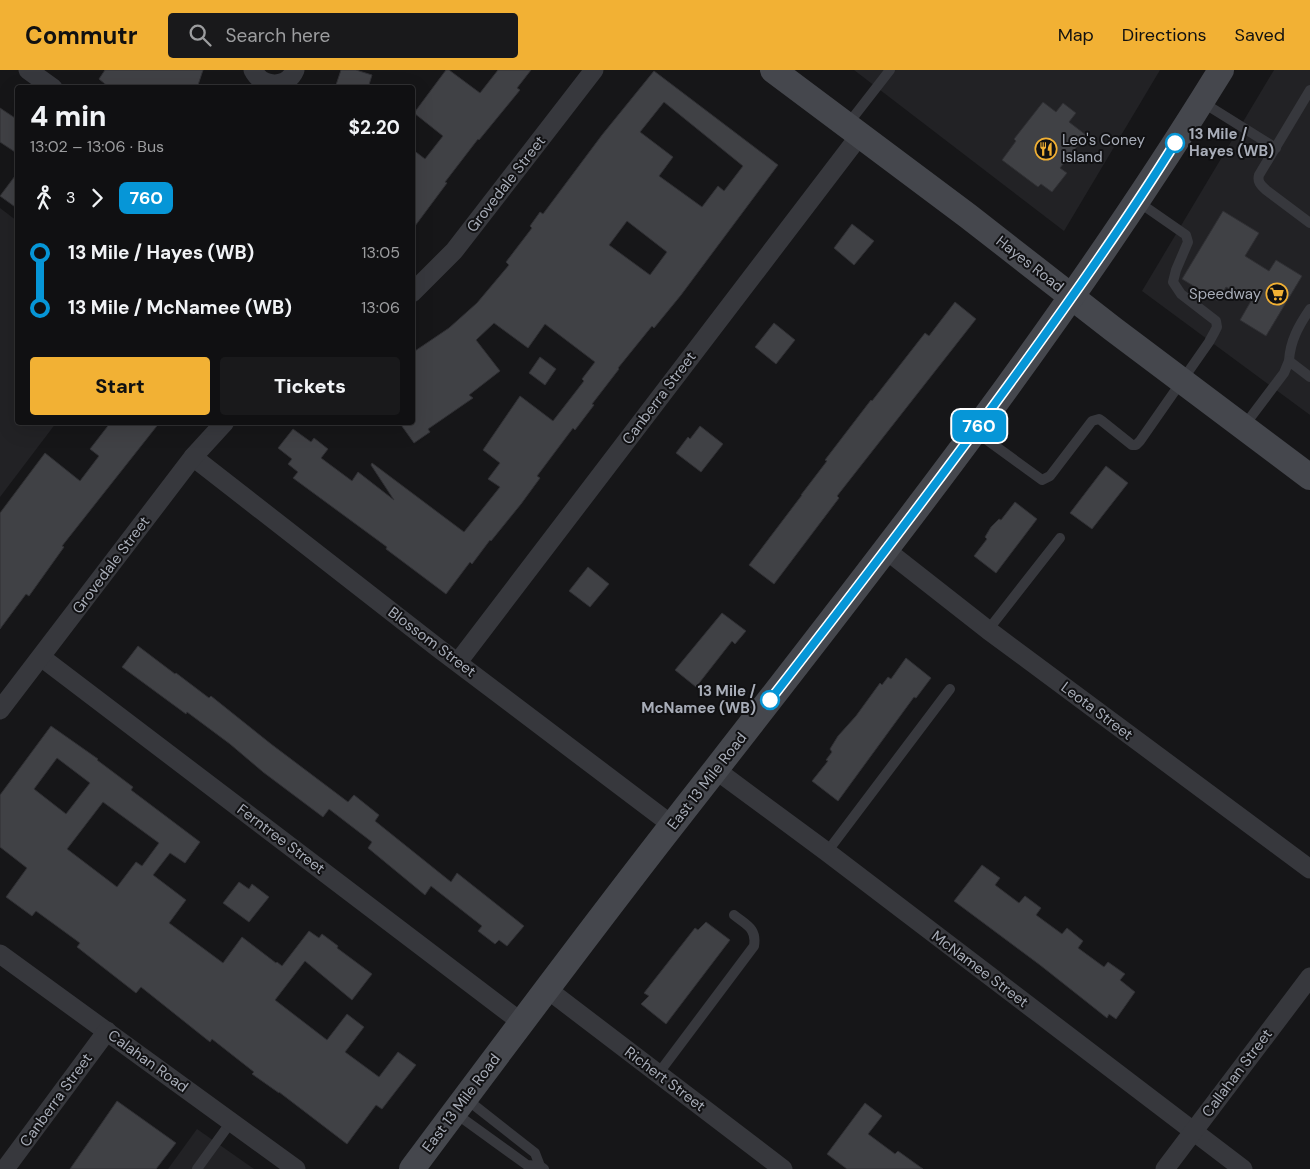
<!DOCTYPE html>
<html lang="en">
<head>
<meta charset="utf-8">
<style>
	body { margin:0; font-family:"DM Sans",sans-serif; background:#19191b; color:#f1f3f6; height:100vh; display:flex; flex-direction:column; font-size:19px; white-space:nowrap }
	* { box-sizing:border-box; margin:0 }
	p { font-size:16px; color:#9c9d9f }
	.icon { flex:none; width:28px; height:28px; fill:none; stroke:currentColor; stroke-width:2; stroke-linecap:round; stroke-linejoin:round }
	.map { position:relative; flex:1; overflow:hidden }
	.sheet { position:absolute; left:15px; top:15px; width:400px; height:340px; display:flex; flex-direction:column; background:#101012; border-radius:5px; box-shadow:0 5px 20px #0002,0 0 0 1px #303032 }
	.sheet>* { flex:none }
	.badge { padding:0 10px; border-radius:8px; font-size:18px; line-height:32px }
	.map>.badge { position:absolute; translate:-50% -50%; box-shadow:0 0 0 2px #fff }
	.legs { display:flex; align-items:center; gap:8px; height:55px; padding:0 15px; font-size:16px }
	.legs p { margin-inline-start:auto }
	.headline { display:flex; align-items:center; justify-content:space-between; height:85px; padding:0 15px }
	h1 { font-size:28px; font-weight:800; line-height:38px }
	.action { display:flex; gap:10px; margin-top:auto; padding:10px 15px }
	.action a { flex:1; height:58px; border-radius:5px; background:#f2b134; color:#111; font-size:20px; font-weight:800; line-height:58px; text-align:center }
	.action a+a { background:#19191b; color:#f1f3f6 }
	ul { padding:0 15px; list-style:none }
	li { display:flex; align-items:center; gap:18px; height:55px; font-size:19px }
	li i { display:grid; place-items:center; width:8px; height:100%; margin:0 6px; background:currentColor }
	li i::after { content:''; width:12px; height:12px; margin:-6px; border:4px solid; border-radius:50%; background:#101012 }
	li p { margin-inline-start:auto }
	li:first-child i { background:linear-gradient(#0000 50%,currentColor 0) }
	li:last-child i { background:linear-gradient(currentColor 50%,#0000 0) }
	header { display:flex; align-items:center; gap:30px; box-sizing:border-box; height:70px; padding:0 25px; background:#f2b134; color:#111 }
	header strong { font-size:24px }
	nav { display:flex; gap:28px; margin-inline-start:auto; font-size:18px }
	.search { width:350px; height:45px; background:#19191b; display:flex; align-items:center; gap:12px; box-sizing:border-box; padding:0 18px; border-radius:5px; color:#9c9d9f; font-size:19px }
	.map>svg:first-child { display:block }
	.built { fill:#222225 }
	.building { fill:#404145; stroke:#303034; fill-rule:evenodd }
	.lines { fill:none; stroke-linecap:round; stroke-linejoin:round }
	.lane { stroke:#37383d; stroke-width:10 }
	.street { stroke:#37383d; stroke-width:19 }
	.secondary { stroke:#45474d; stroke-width:26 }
	.line-1-casing { stroke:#fff; stroke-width:11 }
	.line-1 { stroke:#0696d7; stroke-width:8 }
	.stop-1-dot { fill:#fff; stroke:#0696d7; stroke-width:2.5 }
	.labels { text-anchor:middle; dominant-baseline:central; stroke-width:4; stroke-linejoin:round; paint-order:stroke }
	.stop-label { font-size:15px; font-weight:bold; fill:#a8adb8; stroke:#111113; text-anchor:start }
	.poi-label { font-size:15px; fill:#a8adb8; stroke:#111113; text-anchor:start }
	.street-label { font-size:15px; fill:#a8adb8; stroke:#111113 }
</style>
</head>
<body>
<header>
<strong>Commutr</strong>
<div class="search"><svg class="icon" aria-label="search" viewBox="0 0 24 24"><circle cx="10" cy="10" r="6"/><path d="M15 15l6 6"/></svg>Search here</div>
<nav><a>Map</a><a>Directions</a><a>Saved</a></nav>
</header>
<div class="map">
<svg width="1310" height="1099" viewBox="0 0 1310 1099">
	<rect width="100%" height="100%" fill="#161618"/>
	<g class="built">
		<path d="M854,0h306l-96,161z"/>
		<path d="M1274,0h36v345l-168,-124z"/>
		<path d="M0,138l17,13 1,201 38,1 -56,74z"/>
		<path d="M197,1059l57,40h-86z"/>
	</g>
	<g class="building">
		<path d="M105,0h98l-6,18h-87l-11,-9z"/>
		<path d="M341,0h15l16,5 -4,13h-33z"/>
		<path d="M446,0h3l31,23 18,-23h33l-14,18 3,2 -41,50 -1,-1 -33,43 2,1 -35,47v-81l13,10 18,-23 -29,-23z"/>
		<path d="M654,1l124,94 -97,130 -27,33 -2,-2 -34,42 1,1 -27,35 2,1 -19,25 -2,-2 -36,48 3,2 -19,26 -30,37 -1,-1 -18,24 -2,-2 -24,32 -60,-45 1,-2 -94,-69 5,-6 -10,-8 4,-5 -14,-11 15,-19 18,13 3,-4 14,11 -7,9 31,23 6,-9 36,28 -23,-35 1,-2 92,69 36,-45 -12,-8 12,-16 -17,-13 37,-54 33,25 31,-40 -2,-2 13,-17 -50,-38 -17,24 -34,-25 -18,17 24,31 -31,24 4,3 -45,31 2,3 -16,11 -15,-21h13v-69l37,-25 28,-25 32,-38 -3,-3 26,-34 -2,-2 10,-14 3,2 59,-79zM664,32l79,64 -19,25 -6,-5 -16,21 -43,-31 14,-19 -33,-25zM627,151l40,31 -17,23 -41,-30z"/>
		<path d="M1043,32l13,10 7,-9 13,10 -7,9 17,13 -26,33 7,5 -15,19 -11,-8 -3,3 -36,-27 14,-19 -2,-2z"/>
		<path d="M0,38l18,12v34l-18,-12z"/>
		<path d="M18,102v37l-18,-13z"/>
		<path d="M1223,141l36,22 -14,23 24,15 7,-11 26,16 -36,60 -26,-16 11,-19 -25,-14 -8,14 -36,-22z"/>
		<path d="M852,154l22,17 -20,24 -20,-17z"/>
		<path d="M955,232l21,17 -139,177 2,2 -65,86 -25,-19 53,-70h-1l26,-34 -2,-1 46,-60 1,1 53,-68 4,3z"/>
		<path d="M774,253l21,17 -19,24 -21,-17z"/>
		<path d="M540,287l16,12 -11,16 -16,-12z"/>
		<path d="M111,352h49l-98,124 2,1 -35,49 -3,-2 -26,35v-116l45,-60 35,28 19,-25 -9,-7z"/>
		<path d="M700,356l23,18 -22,28 -25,-19 12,-16 2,2z"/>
		<path d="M1106,396l22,17 -36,46 -22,-16z"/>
		<path d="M1015,432l22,17 -41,54 -22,-17 13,-17 -2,-2 6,-10 8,-8 2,1z"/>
		<path d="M588,497l21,17 -19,23 -21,-16z"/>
		<path d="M722,543l24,18 -11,13 -3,-3 -36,46 -21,-17z"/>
		<path d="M138,576l37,28 1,-1 33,25 2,-2 60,48 77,58 6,-7 25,20 -4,6 76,61 6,-9 67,53 -17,20 -8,-6 -4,4 -17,-13 4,-5 -51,-40 -6,9 -57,-47 4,-6 -43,-33 -6,8 -60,-45 -33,-28 -43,-32 -1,2 -64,-47z"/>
		<path d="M906,588l25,20 -15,20 -2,-1 -76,104 -26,-20 16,-20 -2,-1 6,-8 -2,-3 8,-13 18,-20 24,-33 2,2 6,-8 3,2z"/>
		<path d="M51,656l47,33 -1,1 36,27 -2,3 69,52 -15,21 -15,-10 -17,22 33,25 -17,23 54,40 19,-26 34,26 1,-1 5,4 27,-35 10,7 3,-4 16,12 -1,2 35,26 -20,26 -47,-39 -30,39 52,40 20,-26 17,13 -19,25 34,25 19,-25 18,13 -34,44 -6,-4 -29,39 -68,-52v1l-27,-19 2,-2 -42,-33 -2,3 -69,-55 -5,6 -59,-46 3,-4 -44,-32 -4,5 -26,-19 21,-29 -27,-21v-52zM57,688l33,25 -24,31 -32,-25zM103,732l56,41 -17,23 -6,-4 -19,25 -50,-38z"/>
		<path d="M982,795l18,13 -5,7 24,18 6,-7 16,12 -5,7 26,19 5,-6 16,13 -5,7 26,19 4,-5 17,12 -5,6 15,12 -19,27 -7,-5 -2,4 -67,-53 -86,-64z"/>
		<path d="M239,812l10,7 3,-5 17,13 -20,25 -26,-19z"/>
		<path d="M706,852l24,18 -64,84 -25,-20 8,-8 -5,-3 51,-65 3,2z"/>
		<path d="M117,1031l59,42 -20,26h-86z"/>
		<path d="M865,1033l17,13 -14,18 27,20 3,-3 25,18h-76l-20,-15z"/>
	</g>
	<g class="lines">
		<g class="lane">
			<path d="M1310,20l-51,85c-2,7 2,10 7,15l44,33"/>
			<path d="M1202,32l74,46"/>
			<path d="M848,54l42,-54"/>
			<path d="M1289,291c1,-20 10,-36 21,-52"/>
			<path d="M1244,356l40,-53 5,-12 21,16"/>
			<path d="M976,362l66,48 8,-4 42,-55 7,-2 3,2 30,24h4l4,-4 69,-99 6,-11 2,-4 -1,-6 -35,-27 -8,-12 3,-12 12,-28 -2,-7 -49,-34"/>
			<path d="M988,560l72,-92"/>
			<path d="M827,782l123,-163"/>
			<path d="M658,1004l96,-128c3,-18 -8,-21 -20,-31"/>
			<path d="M465,1028l70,55 5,13 4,3"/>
			<path d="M455,1043l72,52 13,1"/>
			<path d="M197,1099l34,-47"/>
		</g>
		<g class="street">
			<path d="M28,0l25,18"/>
			<path d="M253,0c9,18 34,19 42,0"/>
			<path d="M412,223l42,-42 140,-181"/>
			<path d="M193,387l245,191 234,177"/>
			<path d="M886,480l102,80 322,239"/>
			<path d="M41,587l480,365"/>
			<path d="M458,592l402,-527"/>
			<path d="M0,640l193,-253 32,-35"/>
			<path d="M716,700l111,82 416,317"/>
			<path d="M0,884l296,215"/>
			<path d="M547,919l236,180"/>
			<path d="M5,1099l102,-138"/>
			<path d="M1165,1099l145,-192"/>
		</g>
		<g class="secondary">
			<path d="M773,0l195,146 145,113 197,148"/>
			<path d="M412,1099c86,-115 172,-231 261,-345 191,-245 385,-489 548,-754"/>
		</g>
	</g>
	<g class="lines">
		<g class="line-1-casing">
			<path id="line-1" d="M770,630c81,-104 162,-210 240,-317 57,-78 114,-158 165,-240"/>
		</g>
		<use href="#line-1" class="line-1"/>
	</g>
	<defs>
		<g id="restaurant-ring" transform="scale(1.125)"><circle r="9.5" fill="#111113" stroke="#f2b134" stroke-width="1.5"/><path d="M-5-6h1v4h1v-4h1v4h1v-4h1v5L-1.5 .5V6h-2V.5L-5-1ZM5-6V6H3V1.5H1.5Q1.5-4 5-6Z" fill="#f2b134"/></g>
		<g id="supermarket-ring" transform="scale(1.125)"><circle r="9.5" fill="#111113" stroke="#f2b134" stroke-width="1.5"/><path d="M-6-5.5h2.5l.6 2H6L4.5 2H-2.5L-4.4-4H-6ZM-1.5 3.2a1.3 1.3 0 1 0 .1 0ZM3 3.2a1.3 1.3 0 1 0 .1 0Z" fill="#f2b134"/></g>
	</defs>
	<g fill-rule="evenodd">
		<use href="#restaurant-ring" x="1046" y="79"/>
		<use href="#supermarket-ring" x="1277" y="224"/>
	</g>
	<g class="stop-1-dot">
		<circle cx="1175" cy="73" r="9"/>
		<circle cx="770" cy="630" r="9"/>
	</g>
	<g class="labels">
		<g class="stop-label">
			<text x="1189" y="64">13 Mile /<tspan x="1189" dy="17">Hayes (WB)</tspan></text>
			<text x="756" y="621" text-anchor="end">13 Mile /<tspan x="756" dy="17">McNamee (WB)</tspan></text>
		</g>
		<g class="poi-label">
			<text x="1062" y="70">Leo's Coney<tspan x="1062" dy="17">Island</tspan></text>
			<text x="1261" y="224" text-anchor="end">Speedway</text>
		</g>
		<g class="street-label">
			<text transform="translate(506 114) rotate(-52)">Grovedale Street</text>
			<text transform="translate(1030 194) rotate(38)">Hayes Road</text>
			<text transform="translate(659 328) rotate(-53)">Canberra Street</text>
			<text transform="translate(111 495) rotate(-53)">Grovedale Street</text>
			<text transform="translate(432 572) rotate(37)">Blossom Street</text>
			<text transform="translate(1097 641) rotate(37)">Leota Street</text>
			<text transform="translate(707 711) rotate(-52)">East 13 Mile Road</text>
			<text transform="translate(281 769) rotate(37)">Ferntree Street</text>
			<text transform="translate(980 899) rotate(37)">McNamee Street</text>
			<text transform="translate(148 991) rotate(36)">Calahan Road</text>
			<text transform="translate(1237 1003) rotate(-53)">Callahan Street</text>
			<text transform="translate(665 1009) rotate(37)">Richert Street</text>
			<text transform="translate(56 1030) rotate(-54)">Canberra Street</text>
			<text transform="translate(461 1033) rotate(-53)">East 13 Mile Road</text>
		</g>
	</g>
</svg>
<b class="badge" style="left:979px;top:356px;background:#0696d7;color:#fff">760</b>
<section class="sheet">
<div class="headline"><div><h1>4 min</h1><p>13:02 – 13:06 · Bus</p></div><b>$2.20</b></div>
<div class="legs"><svg class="icon" aria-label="walk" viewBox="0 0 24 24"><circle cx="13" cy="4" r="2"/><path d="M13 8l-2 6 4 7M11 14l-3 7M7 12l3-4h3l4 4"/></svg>3<svg class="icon" aria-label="forward" viewBox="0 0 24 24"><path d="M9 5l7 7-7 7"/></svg><b class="badge" style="background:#0696d7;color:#fff">760</b></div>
<ul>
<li><i style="color:#0696d7"></i><b>13 Mile / Hayes (WB)</b><p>13:05</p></li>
<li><i style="color:#0696d7"></i><b>13 Mile / McNamee (WB)</b><p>13:06</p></li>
</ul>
<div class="action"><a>Start</a><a>Tickets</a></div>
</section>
</div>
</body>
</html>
